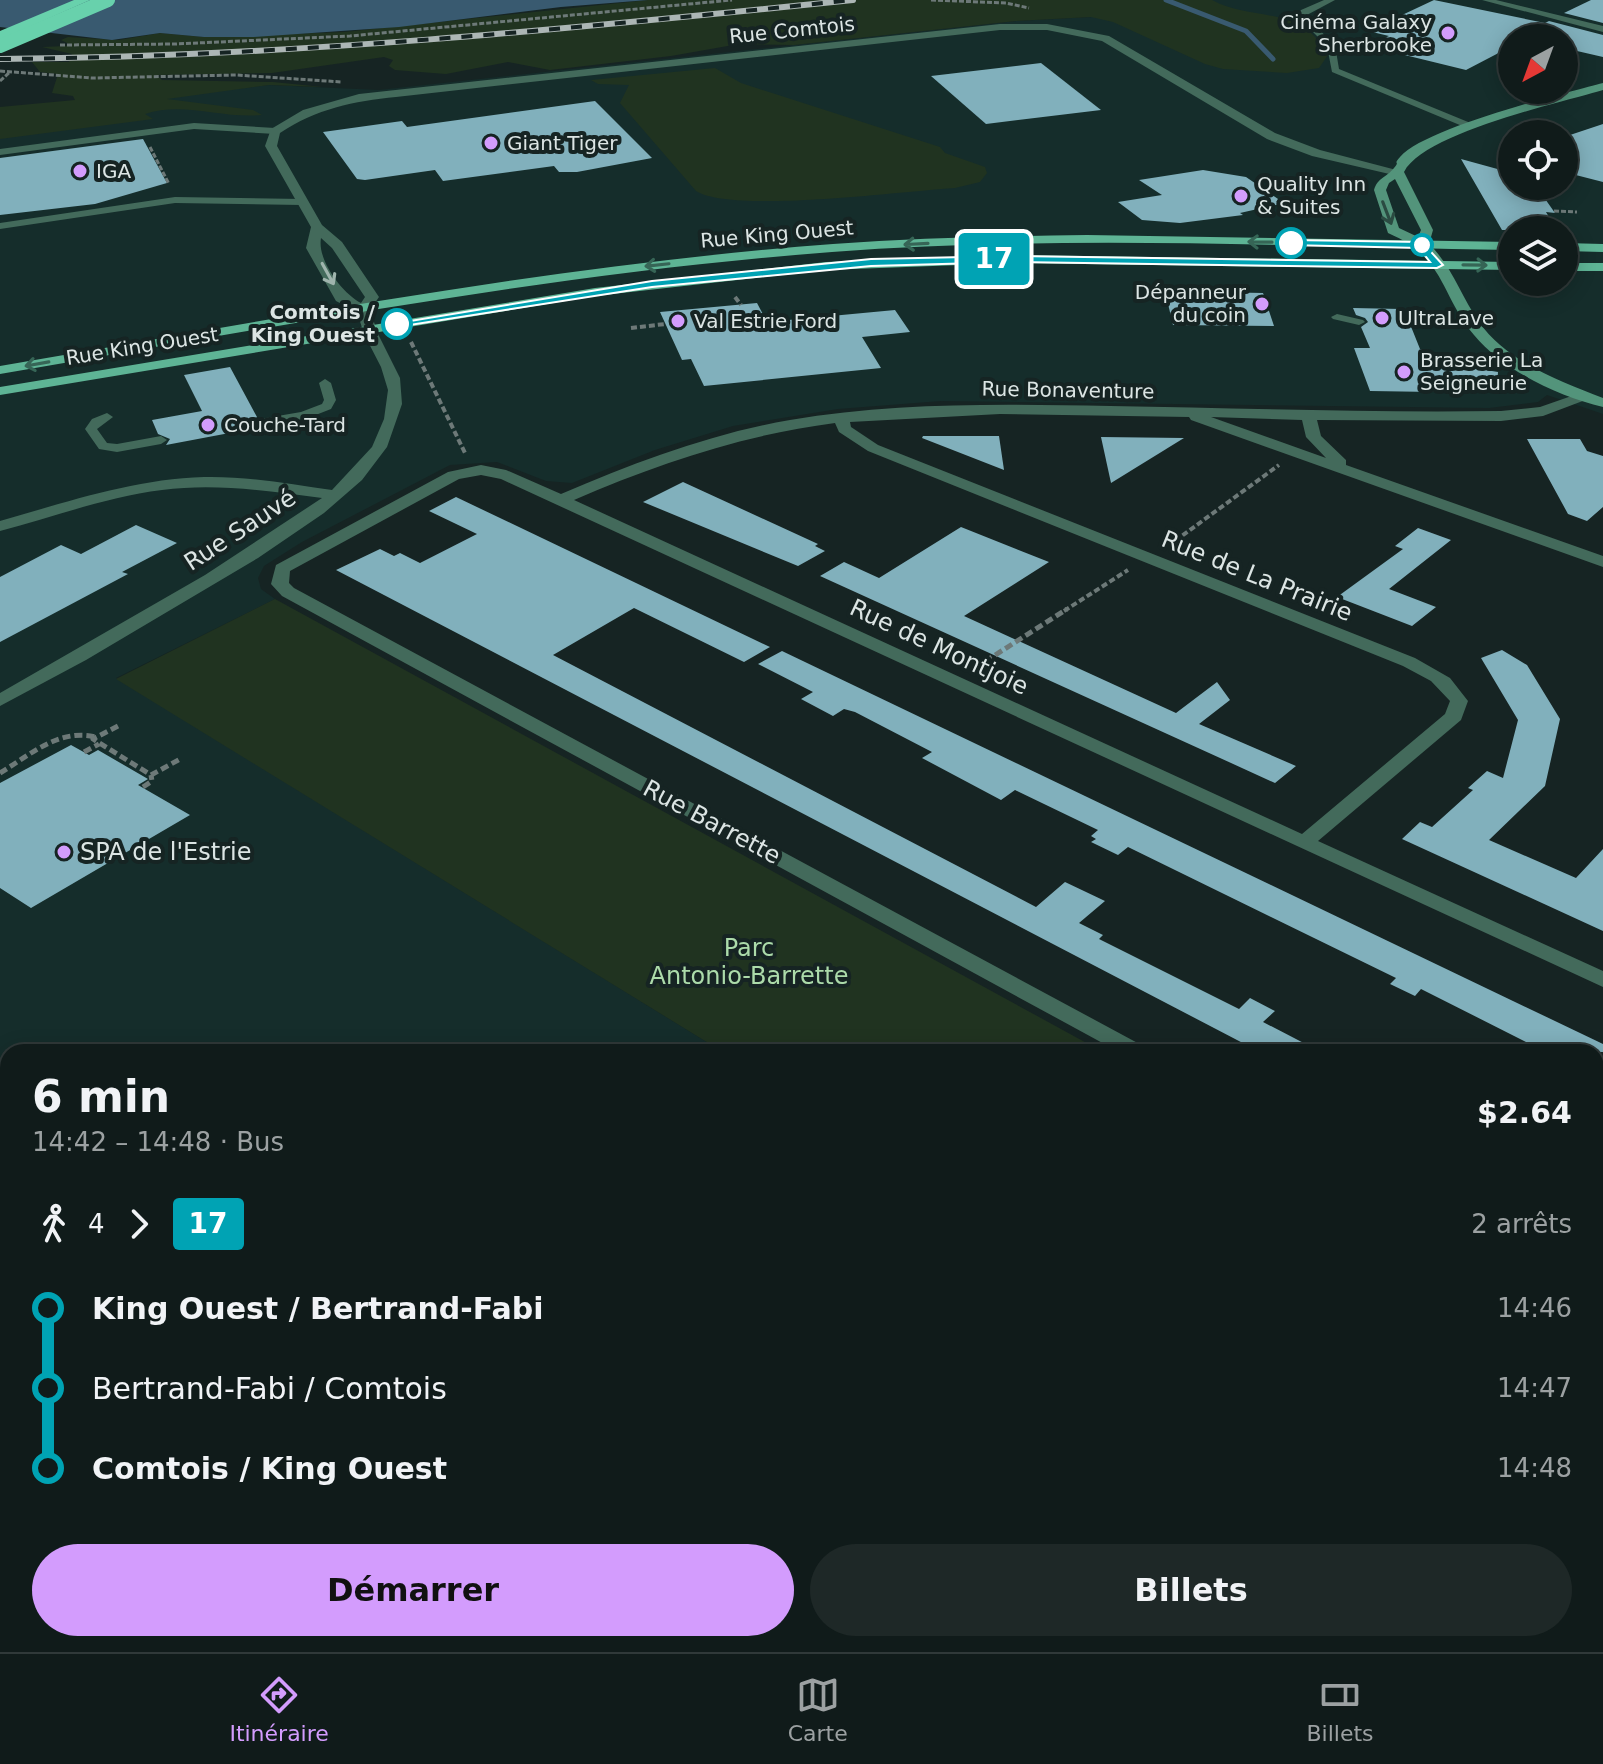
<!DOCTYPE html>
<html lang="fr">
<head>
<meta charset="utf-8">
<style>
	body { margin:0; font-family:"DejaVu Sans",sans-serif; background:#1e2827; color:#f1f3f6; height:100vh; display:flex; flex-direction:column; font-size:30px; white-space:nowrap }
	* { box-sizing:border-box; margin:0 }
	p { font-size:26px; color:#9ca1a2 }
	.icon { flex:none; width:44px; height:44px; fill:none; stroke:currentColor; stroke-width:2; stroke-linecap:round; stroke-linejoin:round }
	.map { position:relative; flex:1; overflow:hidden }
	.details { position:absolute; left:0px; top:1044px; width:1604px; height:608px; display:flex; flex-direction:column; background:#101b1a; border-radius:24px 24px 0 0; box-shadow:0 4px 20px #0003,0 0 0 2px #303939 }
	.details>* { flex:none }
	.badge { padding:0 16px; border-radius:6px; font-size:28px; line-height:52px }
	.needle { width:52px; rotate:221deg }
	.buttons { position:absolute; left:1498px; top:24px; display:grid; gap:16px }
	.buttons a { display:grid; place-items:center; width:80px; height:80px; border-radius:50%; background:#101b1a; box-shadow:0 4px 20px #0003,0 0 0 2px #303939; font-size:40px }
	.map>.badge { position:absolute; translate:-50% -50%; box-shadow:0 0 0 4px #fff }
	.legs { display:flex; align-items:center; gap:12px; height:88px; padding:0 32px; font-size:26px }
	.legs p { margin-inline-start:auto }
	.head { display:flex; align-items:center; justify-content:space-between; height:136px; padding:0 32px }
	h1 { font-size:44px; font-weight:800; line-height:60px }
	.action { display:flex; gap:16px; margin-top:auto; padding:16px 32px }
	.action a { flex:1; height:92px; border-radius:48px; background:#d39cfd; color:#111; font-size:32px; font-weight:800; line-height:92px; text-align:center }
	.action a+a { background:#1e2827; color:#f1f3f6 }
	ul { padding:0 32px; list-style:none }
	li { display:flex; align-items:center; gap:28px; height:80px; font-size:30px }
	li i { display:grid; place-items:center; width:12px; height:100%; margin:0 10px; background:currentColor }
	li i::after { content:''; width:20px; height:20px; margin:-10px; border:6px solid; border-radius:50%; background:#101b1a }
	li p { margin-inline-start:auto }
	li:first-child i { background:linear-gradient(#0000 50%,currentColor 0) }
	li:last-child i { background:linear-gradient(currentColor 50%,#0000 0) }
	.tabs { display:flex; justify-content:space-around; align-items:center; height:112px; border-top:2px solid #303939; background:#101b1a; font-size:22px; color:#9ca1a2 }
	.tabs a { display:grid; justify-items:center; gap:4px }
	.tabs .selected { color:#d39cfd }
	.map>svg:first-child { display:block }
	.built { fill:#152d2b; fill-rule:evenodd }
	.green { fill:#203320 }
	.water { fill:#395a70 }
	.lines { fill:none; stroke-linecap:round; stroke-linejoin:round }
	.stream { stroke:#395a70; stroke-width:5 }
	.building { fill:#81b0bc }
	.path-far2 { stroke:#6d7978; stroke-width:3; stroke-dasharray:5 2; stroke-linecap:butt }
	.path-far1 { stroke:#6d7978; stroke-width:4; stroke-dasharray:6 3; stroke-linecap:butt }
	.path { stroke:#6d7978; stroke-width:5; stroke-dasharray:8 4; stroke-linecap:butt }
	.lane { fill:#436a5b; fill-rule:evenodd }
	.street { fill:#436a5b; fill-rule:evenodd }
	.secondary { fill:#53947b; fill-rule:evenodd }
	.primary { fill:#5eb495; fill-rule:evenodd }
	.highway { fill:#68d1ac; fill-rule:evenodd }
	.rail-casing { stroke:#acb6b5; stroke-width:6 }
	.rail { stroke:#162423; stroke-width:4; stroke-dasharray:11; stroke-linecap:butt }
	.highway-bridge { stroke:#68d1ac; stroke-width:14 }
	.oneway { stroke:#2b4b42 }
	.oneway2 { stroke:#366556 }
	.oneway3 { stroke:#9fb4ad }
	.line-1 { fill:#00a3b4; stroke:#fff; stroke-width:2 }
	.poi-dot { fill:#d39cfd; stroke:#162423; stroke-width:3 }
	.stop-1-dot { fill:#fff; stroke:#00a3b4; stroke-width:4 }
	.labels { text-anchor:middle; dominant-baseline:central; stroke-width:8; stroke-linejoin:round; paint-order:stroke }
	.far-poi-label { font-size:20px; fill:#dce5e4; stroke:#162423; text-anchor:start }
	.far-street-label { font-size:20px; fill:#dce5e4; stroke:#162423 }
	.far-stop-label { font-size:20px; font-weight:bold; fill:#dce5e4; stroke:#162423; text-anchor:end }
	.street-label { font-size:24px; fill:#dce5e4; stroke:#162423 }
	.poi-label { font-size:24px; fill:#dce5e4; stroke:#162423; text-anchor:start }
	.park-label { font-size:24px; fill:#acdbaa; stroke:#162423 }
</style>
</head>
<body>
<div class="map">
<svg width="1603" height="1652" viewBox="0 0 1603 1652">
	<rect width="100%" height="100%" fill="#162423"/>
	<path class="built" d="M1168,0h435v414l-56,-19 -9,7 -49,6 -548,-7 -103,8 -105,17 -78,24 -83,33 -26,-2 -49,-19 -47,3 -148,77 -38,24 -6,12 3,11 14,10 -159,79 607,374h-715v592h1588v-54l7,4v58h-1603v-1534l269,-33 110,5 637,-69 75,-4zM1512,38h52v52h-52zM1512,134h52v52h-52zM1512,230h52v52h-52z"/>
	<g class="green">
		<path d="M648,0h564c43,23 88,3 116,55l-9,13 -32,5 -64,-4 -18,-5 -92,-42 -22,-5 -75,4 -222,24 -55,-1 -68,12 -121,14 -42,-8 -62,12 -51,-4 -6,-4 4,-6 -9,-3 -112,16 -115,2 5,5 111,2 50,5 -54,-2 -102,14 86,11 9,5c-40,4 -79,-14 -117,-1l8,5 -153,20v-32l75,-7 -2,-4 -21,-3 6,-19 -18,-2 -8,-10h37l3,-8 -30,-7 24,-1 3,-2 -8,-4 7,-3 51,3 41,-7 44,4 140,-5z"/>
		<path d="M715,68l26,15 199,64 5,6 40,14 2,6 -7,9 -25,6c-52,3 -222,26 -259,3l-76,-88 9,-18 -31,-1 -7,-4z"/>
		<path d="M275,599l828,453h-380l-607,-373z"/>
		<path d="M1596,1322l7,4v312l-7,-5z"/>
		<path d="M551,1644h143l-5,8h-147z"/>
	</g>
	<path class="water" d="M0,0h648l-87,7 -162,20 -145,10h-50l-44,-4 -48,7 -112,-13z"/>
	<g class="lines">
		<path class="stream" d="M1166,0l80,31 27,28"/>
	</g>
	<g class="building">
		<path d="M1434,0l111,23 4,-2 54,14v22l-39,-9v-10h-52v8l-46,24 -98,-24 21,-10 -21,-5z"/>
		<path d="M1591,0h12v23l-39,-10z"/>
		<path d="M1041,63l60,47 -115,14 -55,-48z"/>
		<path d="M595,101l57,57 -75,14h-18l-5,-6 -111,15 -8,-11 -70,10 -8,-1 -34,-47 79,-11 5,6z"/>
		<path d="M1603,124v58l-39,-10v-35z"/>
		<path d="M143,139l24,44 -72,21 -95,11v-57z"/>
		<path d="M1461,159l51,14v13h24l19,27 -9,-1 8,14 -10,-1 3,5h-45z"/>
		<path d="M1203,170l43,7 35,24h-5l4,3 -40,9 3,2 -63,8 -38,-3 -24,-18 44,-7 -23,-15z"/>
		<path d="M1165,291l98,2 11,33 -101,-1z"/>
		<path d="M757,303l10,19 128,-12 15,22 -48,5 19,31 -177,18 -13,-27 -9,1 -22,-48z"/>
		<path d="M1353,308l48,1 -4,6 11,4 12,30h7l5,12 66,11 -1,14 -66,-1 3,7 -64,-1 -16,-43h16l-9,-21 7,-5 -3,-4 -9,-3z"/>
		<path d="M230,367l27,50 -6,5 5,6 -90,17 4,-6 -12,-5 -6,-14 50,-9 -18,-36z"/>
		<path d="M923,436h76l5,34 -82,-32z"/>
		<path d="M1101,437l83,1 -73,45z"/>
		<path d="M1527,439h53l7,12 16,5v51l-16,14 -19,-7z"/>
		<path d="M683,482l135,62 -3,2 10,5 -27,15 -155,-64z"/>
		<path d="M456,497l314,150 -26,15 -110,-54 -81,47 483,252 29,-25 40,19 -26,22 24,12 -4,4 140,70 11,-11 25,13 -12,11 58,30h-61l-924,-482 44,-21 14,7 6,-3 20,10 57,-29 -48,-23z"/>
		<path d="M136,525l41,18 -55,29 6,2 -128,68v-65l61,-32 20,9z"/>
		<path d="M961,527l88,35 -85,54 212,97 41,-31 13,18 -31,24 97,42 -21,17 -455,-207 24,-14 35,16z"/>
		<path d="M1418,528l33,12 -62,49 47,18 -24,19 -75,-29 66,-48 -8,-3z"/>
		<path d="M1502,650l25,15 33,54 -15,67 -56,54 87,38 27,-29v82l-201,-92 18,-17 12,5 41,-37 -5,-2 19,-17 16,7 15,-58 -37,-62z"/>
		<path d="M782,651l821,393v8h-57l-125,-63 -6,7 -25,-12 6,-6 -268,-131 -10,8 -27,-13 5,-3 -5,-3 7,-6 -83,-40 -14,10 -79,-42 10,-6 -77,-40 -11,-3 -11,7 -32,-17 12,-7 -55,-28z"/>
		<path d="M71,745l18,10 9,-5 50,29 -10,6 52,30 -159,93 -31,-20v-105z"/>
	</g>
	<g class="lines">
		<g class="path-far2">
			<path d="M931,0l75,3 23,5"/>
			<path d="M60,45l115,-1 175,-8 382,-36"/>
			<path d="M0,71l92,7 144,-3 106,7"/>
			<path d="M0,81l10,-9"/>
			<path d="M150,147l19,37"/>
			<path d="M1554,211l23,1"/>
		</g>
		<g class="path-far1">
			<path d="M735,297l6,8"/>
			<path d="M631,328l34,-4"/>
			<path d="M411,342l55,113"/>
			<path d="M1168,546l111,-81"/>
			<path d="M1064,611l64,-41"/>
		</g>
		<g class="path">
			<path d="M975,668l92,-59"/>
			<path d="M118,726l-25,13 58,36 31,-17"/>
			<path d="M84,752l15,-8"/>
			<path d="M0,773c30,-18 59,-45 96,-36"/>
			<path d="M143,787l9,-6 -1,-6"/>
		</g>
		<g class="lane">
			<path d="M1324,0h11l-30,16 30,29 4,24 134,55v4h-6l-135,-56 -5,-26 -30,-30 4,-6z"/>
			<path d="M1482,0h14l107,26v6z"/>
			<path d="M194,123l81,5 5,3 -5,3 -81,-5 -194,26v-6z"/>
			<path d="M175,197l127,2 5,3 -5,3 -127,-2 -175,26v-6z"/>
			<path d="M1405,310l24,5 2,2 -6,3 -24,-5 -2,-2z"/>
			<path d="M1337,314l26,6 2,2 -6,3 -26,-6 -2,-2z"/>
			<path d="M325,379l6,4 5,17 -5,9 -23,9 -48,9 -6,-4 6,-4 41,-7 21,-8 2,-4 -5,-17z"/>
			<path d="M107,413l6,4 -16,12 10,14 10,1 44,-8 6,4 -6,4 -44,8 -18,-3 -14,-20 7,-10z"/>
		</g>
		<g class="street">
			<path d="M1000,24h47l62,12 166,97 45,17 84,22 -6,4 -86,-20 -45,-17 -165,-98 -55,-11h-47l-604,67c-42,4 -80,12 -116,36l-3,13 45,79 20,17 37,55 -9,13 8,24 22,44 2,26 -15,43 -25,33 -38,33 -66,45 -172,102 -86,46v-13l205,-118 117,-77c-54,-7 -106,-15 -160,-8 -56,7 -108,27 -162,41v-10c67,-19 134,-42 204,-44 43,-1 86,7 128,13l40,-43 12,-28 4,-29 -7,-23 -17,-33 -7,-22 -21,-11 -30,-53 5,-21 -46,-81 6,-17 32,-19 56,-16zM321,238l11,10 33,49 -4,6c-19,-10 -44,-43 -40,-65z"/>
			<path d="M1583,392l5,1v6l-45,17 -42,5 -184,-1 4,16 25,24v5l257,91v11l-412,-147 -2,-3 -189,-3 -150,8 1,5 27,18 537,213 35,20 18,23 -7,19 -143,121 285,130v16l-1102,-508 -20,-4 -22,4 -169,92 -1,12 5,5 851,459 3,5h-29l-837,-456 -11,-12 5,-19 172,-93 33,-7 25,5 55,24c75,-32 149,-60 229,-74 105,-18 214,-16 320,-14 131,2 259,7 391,5l39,-4zM1211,417l91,3 4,17 20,21zM835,423l4,9 29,19 535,215 28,15 19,20 -5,13 -143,120 -728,-334c85,-37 169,-65 261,-77z"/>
			<path d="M1596,1291l7,2v22l-7,-2z"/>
		</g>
		<path class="secondary" d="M1603,83v7c-44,13 -179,43 -199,82l29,58 -4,14c23,22 32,52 50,78 28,40 80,59 124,76v9c-45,-11 -99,-36 -129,-72 -35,-42 -28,-77 -86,-102l-14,-43c4,-13 12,-12 20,-22 7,-8 -2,-2 6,-11 25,-29 161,-63 203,-74zM1395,179l26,51 -3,7 -19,-9 -13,-38 3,-7z"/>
		<g class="primary">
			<path d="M1087,235l425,7v8c-226,-4 -454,-15 -680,2 -280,21 -556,75 -832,122v-8c276,-47 553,-101 833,-122 84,-6 169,-8 254,-9z"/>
			<path d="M1564,243l39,1v8l-39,-1z"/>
			<path d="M1013,255l499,7v8l-499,-7 -187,7 -231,26 -595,99v-8l595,-99 231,-26z"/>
			<rect x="1564" y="263" width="39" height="8"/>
		</g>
		<path class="highway" d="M74,0h16l-90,40v-9z"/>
		<g class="rail-casing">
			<path id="rail" d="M0,59c286,-2 569,-30 853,-59"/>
		</g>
		<use href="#rail" class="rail"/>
		<path class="highway-bridge" d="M0,46l108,-46"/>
	</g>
	<defs><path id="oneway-shaft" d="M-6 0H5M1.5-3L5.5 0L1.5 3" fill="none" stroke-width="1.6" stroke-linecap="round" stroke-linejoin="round" transform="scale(2)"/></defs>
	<use class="oneway" href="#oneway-shaft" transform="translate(1387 213) rotate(69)"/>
	<g class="oneway2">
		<use href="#oneway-shaft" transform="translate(1260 242) rotate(-179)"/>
		<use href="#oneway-shaft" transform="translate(916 244) rotate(177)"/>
		<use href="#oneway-shaft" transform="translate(657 265) rotate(174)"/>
		<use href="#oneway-shaft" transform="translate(1475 265) rotate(1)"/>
		<use href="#oneway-shaft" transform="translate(37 364) rotate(170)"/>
	</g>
	<use class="oneway3" href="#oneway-shaft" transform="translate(328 274) rotate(61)"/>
	<path class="line-1" d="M1291,240l131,2 21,23 -6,3 -424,-6 -142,4 -219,21 -255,40 -5,-3 260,-43 219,-22 142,-3 417,6 -11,-14 -132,-3v-5z"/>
	<g class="poi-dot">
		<circle cx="1448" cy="33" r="8"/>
		<circle cx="491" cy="143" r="8"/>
		<circle cx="80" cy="171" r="8"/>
		<circle cx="1241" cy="196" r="8"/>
		<circle cx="1262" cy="304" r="8"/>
		<circle cx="1382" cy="318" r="8"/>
		<circle cx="678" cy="321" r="8"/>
		<circle cx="1404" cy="372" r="8"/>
		<circle cx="208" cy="425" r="8"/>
		<circle cx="64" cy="852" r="8"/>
	</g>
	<g class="stop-1-dot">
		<circle cx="1291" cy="243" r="14"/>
		<circle cx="1422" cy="245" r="10"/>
		<circle cx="397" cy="324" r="14"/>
	</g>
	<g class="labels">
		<g class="far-poi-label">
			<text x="1432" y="22" text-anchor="end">Cinéma Galaxy<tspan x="1432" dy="23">Sherbrooke</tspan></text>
			<text x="507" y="143">Giant Tiger</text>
			<text x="96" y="171">IGA</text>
			<text x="1257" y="184">Quality Inn<tspan x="1257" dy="23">&amp; Suites</tspan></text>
			<text x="1246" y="292" text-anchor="end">Dépanneur<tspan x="1246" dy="23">du coin</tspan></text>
			<text x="1398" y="318">UltraLave</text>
			<text x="694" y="321">Val Estrie Ford</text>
			<text x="1420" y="360">Brasserie La<tspan x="1420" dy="23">Seigneurie</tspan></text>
			<text x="224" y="425">Couche-Tard</text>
		</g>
		<g class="far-street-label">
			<text transform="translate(792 30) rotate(-6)">Rue Comtois</text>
			<text transform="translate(777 234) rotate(-5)">Rue King Ouest</text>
			<text transform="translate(142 346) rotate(-9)">Rue King Ouest</text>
			<text transform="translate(1068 390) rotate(1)">Rue Bonaventure</text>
		</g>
		<g class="far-stop-label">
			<text x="375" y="312">Comtois /<tspan x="375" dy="23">King Ouest</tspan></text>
		</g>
		<g class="street-label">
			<text transform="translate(240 530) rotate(-33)">Rue Sauvé</text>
			<text transform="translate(1257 576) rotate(22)">Rue de La Prairie</text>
			<text transform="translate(939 647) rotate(25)">Rue de Montjoie</text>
			<text transform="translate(712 822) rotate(28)">Rue Barrette</text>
		</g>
		<g class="poi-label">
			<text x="80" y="852">SPA de l'Estrie</text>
		</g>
		<g class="park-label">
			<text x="749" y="948">Parc<tspan x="749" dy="28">Antonio-Barrette</tspan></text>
		</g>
	</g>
</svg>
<div class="buttons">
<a><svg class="needle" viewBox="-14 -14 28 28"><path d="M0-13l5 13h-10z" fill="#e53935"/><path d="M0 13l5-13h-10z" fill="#9ca1a2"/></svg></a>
<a><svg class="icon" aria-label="locate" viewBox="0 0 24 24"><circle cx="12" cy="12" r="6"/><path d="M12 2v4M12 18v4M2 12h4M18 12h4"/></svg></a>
<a><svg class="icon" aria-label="layers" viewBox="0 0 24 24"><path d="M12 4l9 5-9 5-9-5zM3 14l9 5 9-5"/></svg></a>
</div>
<b class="badge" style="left:994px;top:259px;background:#00a3b4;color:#fff">17</b>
<section class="details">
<div class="head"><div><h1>6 min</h1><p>14:42 – 14:48 · Bus</p></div><b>$2.64</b></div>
<div class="legs"><svg class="icon" aria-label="walk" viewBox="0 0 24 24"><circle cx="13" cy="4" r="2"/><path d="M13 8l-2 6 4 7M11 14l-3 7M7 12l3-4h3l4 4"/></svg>4<svg class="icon" aria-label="forward" viewBox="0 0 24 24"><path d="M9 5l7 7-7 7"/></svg><b class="badge" style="background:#00a3b4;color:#fff">17</b><p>2 arrêts</p></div>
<ul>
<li><i style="color:#00a3b4"></i><b>King Ouest / Bertrand-Fabi</b><p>14:46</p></li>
<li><i style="color:#00a3b4"></i><span>Bertrand-Fabi / Comtois</span><p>14:47</p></li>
<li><i style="color:#00a3b4"></i><b>Comtois / King Ouest</b><p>14:48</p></li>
</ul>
<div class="action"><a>Démarrer</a><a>Billets</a></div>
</section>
</div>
<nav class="tabs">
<a class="selected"><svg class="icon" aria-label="directions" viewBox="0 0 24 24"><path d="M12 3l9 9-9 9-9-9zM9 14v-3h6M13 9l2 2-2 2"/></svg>Itinéraire</a>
<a><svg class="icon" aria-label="map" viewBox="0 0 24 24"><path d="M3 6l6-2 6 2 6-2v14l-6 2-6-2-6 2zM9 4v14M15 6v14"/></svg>Carte</a>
<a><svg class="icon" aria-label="tickets" viewBox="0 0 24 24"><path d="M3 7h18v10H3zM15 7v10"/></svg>Billets</a>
</nav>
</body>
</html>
